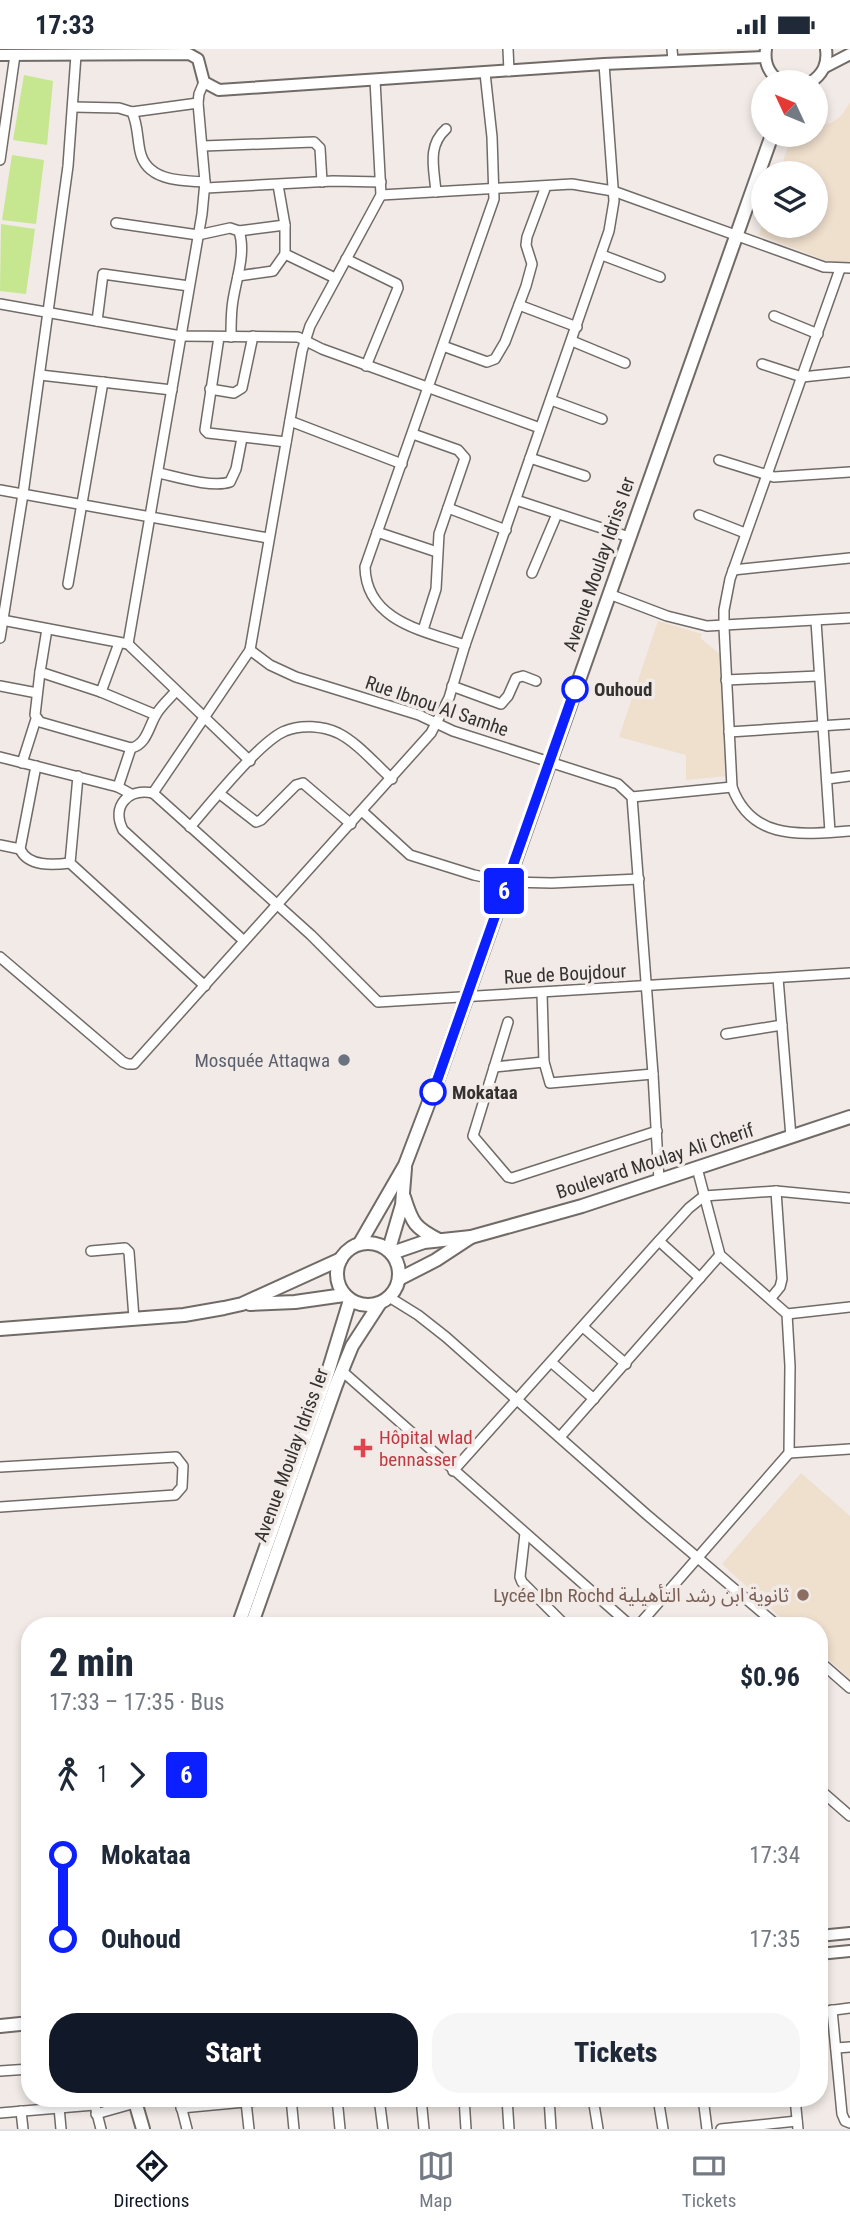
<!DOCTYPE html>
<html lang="en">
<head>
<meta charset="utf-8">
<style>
	body { margin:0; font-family:"Roboto Condensed","Noto Sans Arabic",sans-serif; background:#f6f6f7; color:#1f2937; height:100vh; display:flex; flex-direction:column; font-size:26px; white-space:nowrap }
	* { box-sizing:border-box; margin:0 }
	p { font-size:23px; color:#747a83 }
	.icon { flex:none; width:38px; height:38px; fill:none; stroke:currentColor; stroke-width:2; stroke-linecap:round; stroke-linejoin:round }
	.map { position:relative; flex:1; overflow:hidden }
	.details { position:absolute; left:21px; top:1568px; width:807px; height:490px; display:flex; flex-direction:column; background:#fff; border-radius:28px; box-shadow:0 4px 10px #0003 }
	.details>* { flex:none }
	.badge { padding:0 14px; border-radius:5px; font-size:24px; line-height:46px }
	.needle { width:46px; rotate:314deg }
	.fabs { position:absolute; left:751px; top:21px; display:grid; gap:14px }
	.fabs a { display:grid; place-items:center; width:77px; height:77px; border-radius:50%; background:#fff; box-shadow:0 4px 10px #0003; font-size:35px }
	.map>.badge { position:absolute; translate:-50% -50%; box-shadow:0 0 0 4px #fff }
	.legs { display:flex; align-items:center; gap:10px; height:77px; padding:0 28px; font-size:23px }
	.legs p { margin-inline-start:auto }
	.summary { display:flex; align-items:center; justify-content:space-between; height:119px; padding:0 28px }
	h1 { font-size:38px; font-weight:800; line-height:52px }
	.button { display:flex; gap:14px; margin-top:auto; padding:14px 28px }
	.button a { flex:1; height:80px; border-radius:28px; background:#111827; color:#fff; font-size:28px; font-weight:800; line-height:80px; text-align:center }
	.button a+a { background:#f6f6f7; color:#1f2937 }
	ul { padding:0 28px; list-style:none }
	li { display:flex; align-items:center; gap:24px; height:84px; font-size:26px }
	li i { display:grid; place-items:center; width:10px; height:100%; margin:0 9px; background:currentColor }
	li i::after { content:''; width:18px; height:18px; margin:-9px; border:5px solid; border-radius:50%; background:#fff }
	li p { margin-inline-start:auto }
	li:first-child i { background:linear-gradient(#0000 50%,currentColor 0) }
	li:last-child i { background:linear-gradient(currentColor 50%,#0000 0) }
	.status { display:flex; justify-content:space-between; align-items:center; height:49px; padding:0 35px; background:#fff; direction:ltr }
	.status svg { height:19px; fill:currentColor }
	.tab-bar { display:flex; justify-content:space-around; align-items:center; height:98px; border-top:2px solid #e0e1e3; background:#fff; font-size:19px; color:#747a83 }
	.tab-bar a { display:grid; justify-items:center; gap:4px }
	.tab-bar .current { color:#111827 }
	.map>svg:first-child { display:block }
	.industrial { fill:#efdfcd }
	.green { fill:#c6e78f }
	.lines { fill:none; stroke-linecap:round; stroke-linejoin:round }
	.minor-casing { stroke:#716b68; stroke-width:12 }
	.tertiary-casing { stroke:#716b68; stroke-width:14 }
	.secondary-casing { stroke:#716b68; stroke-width:16 }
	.minor { stroke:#fff; stroke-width:9 }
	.tertiary { stroke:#fff; stroke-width:10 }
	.secondary { stroke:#fff; stroke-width:12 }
	.line-1-casing { stroke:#fff; stroke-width:16 }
	.line-1 { stroke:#0c20ff; stroke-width:10 }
	.stop-1-dot { fill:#fff; stroke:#0c20ff; stroke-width:3.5 }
	.worship-dot { fill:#6b7280; stroke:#f1eae7; stroke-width:2.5 }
	.health-dot { fill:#e0444e; stroke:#f1eae7; stroke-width:2.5 }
	.education-dot { fill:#8d6e63; stroke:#f1eae7; stroke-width:2.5 }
	.labels { text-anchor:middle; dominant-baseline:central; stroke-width:7; stroke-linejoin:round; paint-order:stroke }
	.street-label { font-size:19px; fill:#343130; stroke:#f1eae7 }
	.stop-label { font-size:19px; font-weight:bold; fill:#343130; stroke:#f1eae7; text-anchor:start }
	.worship-label { font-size:19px; fill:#5b616d; stroke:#f1eae7; text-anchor:end }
	.health-label { font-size:19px; fill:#be3a42; stroke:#f1eae7; text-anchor:start }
	.education-label { font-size:19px; fill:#785e54; stroke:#f1eae7; text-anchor:end }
</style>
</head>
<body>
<div class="status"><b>17:33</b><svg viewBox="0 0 49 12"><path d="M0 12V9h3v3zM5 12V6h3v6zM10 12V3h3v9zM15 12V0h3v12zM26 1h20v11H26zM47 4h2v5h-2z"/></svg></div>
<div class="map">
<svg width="850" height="2080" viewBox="0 0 850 2080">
	<rect width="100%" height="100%" fill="#f1eae7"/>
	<g class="industrial">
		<path d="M850,54v160l-15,1 -76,-29 4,-13v4h53v-53h-37l13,-38h24v-9l15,-3 10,-7z"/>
		<path d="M658,572l44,13 -2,4 21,17 8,114 -5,2 2,5 -40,4v-25l-67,-18z"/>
		<path d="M801,1424l49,43v163l-31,-28v-25h-29l-68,-62z"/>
	</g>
	<g class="green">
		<path d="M24,26l29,6 -6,64 -34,-5z"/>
		<path d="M12,106l32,5 -8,64 -34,-4z"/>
		<path d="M1,175l34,5 -9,65 -26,-3z"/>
	</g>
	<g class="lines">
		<g class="minor-casing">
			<g id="minor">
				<path d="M508,0l1,22"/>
				<path d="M672,0l1,12"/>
				<path d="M73,58l46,1 13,4c6,13 5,25 8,39 6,30 41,30 65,31"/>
				<path d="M132,63l66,-9"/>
				<path d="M203,97l111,-4 6,6 2,34"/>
				<path d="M0,111l15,-105"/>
				<path d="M278,136l7,40v29"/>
				<path d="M206,139l127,-7 48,1"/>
				<path d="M436,143c-2,-24 -9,-46 10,-63"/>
				<path d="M381,146l191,-11 41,7 211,76 26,1"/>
				<path d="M116,174l82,12 32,-7 9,3c8,24 -5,53 -7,77 -1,10 -1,19 -1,29"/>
				<path d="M239,182l46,-6"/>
				<path d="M602,206l58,22"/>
				<path d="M346,210l51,25 1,4 -32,78"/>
				<path d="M840,220l-110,310 -6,31v17l8,160c20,55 71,47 118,44"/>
				<path d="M238,227l35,-5 12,-17 50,24"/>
				<path d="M0,255l181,32 117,1 24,12 218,79"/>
				<path d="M519,256l58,22"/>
				<path d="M774,267l44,18"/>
				<path d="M97,272l6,-47 86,12"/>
				<path d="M219,288l-14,93 3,3 78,9"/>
				<path d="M572,292l53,22"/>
				<path d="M443,297l44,16 8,-3 10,-17 21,-56 6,-22 -6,-19 1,-8 19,-51"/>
				<path d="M762,315l40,13 48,-5"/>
				<path d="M40,326l132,15"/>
				<path d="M210,340l24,4 8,-5 11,-52"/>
				<path d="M551,351l51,19"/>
				<path d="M290,372l112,43"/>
				<path d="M413,385l45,16 7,8 -26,76 -3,55 -13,41"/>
				<path d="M530,409l55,18"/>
				<path d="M719,411l55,17 76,-5"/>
				<path d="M159,424c18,4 53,15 71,9l6,-13 6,-31"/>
				<path d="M0,441l268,48"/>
				<path d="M516,451l113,37"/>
				<path d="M448,459l58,22"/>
				<path d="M699,466l46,18"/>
				<path d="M377,483l60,20"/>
				<path d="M733,521l117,-12"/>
				<path d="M532,524l25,-59"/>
				<path d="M68,535l35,-202"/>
				<path d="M609,545l58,22 40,10 143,-8"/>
				<path d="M2,571l126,24 122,117"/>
				<path d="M816,572l14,211"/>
				<path d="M0,589l23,-144 45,-328 8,-111"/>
				<path d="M128,595l74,-430 3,-32 -7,-79 1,-9 5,-12"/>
				<path d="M465,596c-41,-14 -99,-24 -100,-78l129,-368 -2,-62 -7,-64"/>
				<path d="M250,601l20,15 26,12 123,38 34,16 165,53 14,13 21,277 6,106"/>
				<path d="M40,623l7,-43"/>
				<path d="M726,631l93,-4"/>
				<path d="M0,637l37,7"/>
				<path d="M452,637l49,18 7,-8 8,-18 7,-2 13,5"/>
				<path d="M101,643l18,-49"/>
				<path d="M156,666l-55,-23 -61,-20 -5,43 5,7 91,26c16,-3 18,-23 26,-35 5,-8 13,-15 19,-22"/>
				<path d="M729,683l121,-8"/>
				<path d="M0,708l118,30 13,7"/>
				<path d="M22,714l14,-44"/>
				<path d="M36,717l-16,83c8,18 33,16 50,14"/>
				<path d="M78,727l-8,87 135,123"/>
				<path d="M827,730l23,-3"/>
				<path d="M118,738l13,-39"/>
				<path d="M153,744l158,142 67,67 472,-29"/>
				<path d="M153,744l97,-143 52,-299 8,-25 71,-131 -6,-115"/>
				<path d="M153,744c-25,-5 -42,13 -30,37l121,111"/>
				<path d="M220,745l36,28 5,-2 35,-35 7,-2 48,41"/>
				<path d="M632,748l100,-10"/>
				<path d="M362,762l48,44 64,20 33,7 45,1 87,-4"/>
				<path d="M190,778c20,-23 70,-86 95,-96 16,-7 38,-5 53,2 20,10 37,31 54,46"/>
				<path d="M0,796l20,4"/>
				<path d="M0,908l123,105 5,2h6l297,-331 18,-35 16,-53 144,-414 5,-30 -10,-137"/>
				<path d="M778,929l13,159"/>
				<path d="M542,944l2,69 6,21 103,-9"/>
				<path d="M508,973l-35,114 35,41 4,1 145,-47"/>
				<path d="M726,985l56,-9"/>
				<path d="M494,1018l50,-5"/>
				<path d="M659,1192l41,37"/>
				<path d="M91,1202l34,-3 4,4 5,66"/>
				<path d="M389,1248l29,18 28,22 200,177 132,112"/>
				<path d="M771,1249l9,-11 2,-8 -6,-88"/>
				<path d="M787,1265l63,-7"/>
				<path d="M583,1278l43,37"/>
				<path d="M551,1313l43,37"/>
				<path d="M342,1322l289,255"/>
				<path d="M560,1388l160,-182"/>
				<path d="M789,1404l61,-4"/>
				<path d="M0,1418l176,-10 7,9 -1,21 -7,8 -175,12"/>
				<path d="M453,1422l204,-228 32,-35 15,-12 72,-5 74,7"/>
				<path d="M525,1484l-5,44 2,5 44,44"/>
				<path d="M638,1577l151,-173 1,-87 -3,-52 -67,-59 -23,-87"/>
				<path d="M819,1612l31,27"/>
				<path d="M819,1740l31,27"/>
				<path d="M832,1961l10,104 3,7 5,2"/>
				<path d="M819,1963l31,-4"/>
				<path d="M836,1999l14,-1"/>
				<path d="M0,2022l30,-2"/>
				<path d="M93,2049l8,31"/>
				<path d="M179,2049l8,31"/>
				<path d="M291,2049l3,31"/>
				<path d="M337,2049l3,31"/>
				<path d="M379,2049l4,31"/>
				<path d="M421,2049l3,31"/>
				<path d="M464,2049l2,31"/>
				<path d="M507,2049l2,31"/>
				<path d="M549,2049l2,31"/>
				<path d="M593,2049l5,31"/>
				<path d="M658,2049l5,31"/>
				<path d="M703,2049l4,31"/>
				<path d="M795,2049l3,31"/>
				<path d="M246,2053l3,27"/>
				<path d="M59,2058l2,22"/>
				<path d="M181,2059l105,-10"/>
				<path d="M21,2062l2,18"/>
				<path d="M0,2064l94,-8"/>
				<path d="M96,2065l39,-11"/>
				<path d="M721,2080l76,-8"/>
			</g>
		</g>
		<g class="tertiary-casing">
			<g id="tertiary">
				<path d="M766,0c-2,14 3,26 16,33"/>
				<path d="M0,6l189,-1 9,5 6,23 15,8 385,-26 161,-7"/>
				<path d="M825,18l25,-13"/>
				<path d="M811,33c12,-8 17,-18 15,-33"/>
				<path d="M819,1887l31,-3"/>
				<path d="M819,1905l31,-3"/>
			</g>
		</g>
		<g class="secondary-casing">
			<g id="secondary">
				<path d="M778,33v-2"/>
				<path d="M404,1148c8,26 11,31 35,43"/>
				<circle cx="368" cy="1225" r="31"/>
				<path d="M360,1194l45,-78 32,-84 335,-946"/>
				<path d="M389,1200l13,-44 3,-37"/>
				<path d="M392,1204l32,-11 47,-5 111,-31 268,-89"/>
				<path d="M399,1230l37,-19 35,-23"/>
				<path d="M250,1255l45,-2 49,-7"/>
				<path d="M0,1280l184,-14 40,-7 18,-4 99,-45"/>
				<path d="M238,1577l90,-254 22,-72"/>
				<path d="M251,1577l85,-241 16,-39 28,-43"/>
				<path d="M0,1977l30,-3"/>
				<path d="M134,2049l9,31"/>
			</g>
		</g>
		<use href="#minor" class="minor"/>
		<use href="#tertiary" class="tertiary"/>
		<use href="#secondary" class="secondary"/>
	</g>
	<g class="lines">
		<g class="line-1-casing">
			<path id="line-1" d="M433,1043l142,-403"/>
		</g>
		<use href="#line-1" class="line-1"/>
	</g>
	<g class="stop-1-dot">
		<circle cx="575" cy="640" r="12"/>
		<circle cx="433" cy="1043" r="12"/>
	</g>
	<circle class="worship-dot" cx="344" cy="1011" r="7"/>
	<path class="health-dot" d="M359.5 1388.5h7v7h7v7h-7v7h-7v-7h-7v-7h7z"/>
	<circle class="education-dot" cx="803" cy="1546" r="7"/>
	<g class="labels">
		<g class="street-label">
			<text transform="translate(599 515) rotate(-71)">Avenue Moulay Idriss Ier</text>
			<text transform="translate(437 657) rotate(19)">Rue Ibnou Al Samhe</text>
			<text transform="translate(565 925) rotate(-3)">Rue de Boujdour</text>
			<text transform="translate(655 1112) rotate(-18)">Boulevard Moulay Ali Cherif</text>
			<text transform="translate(291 1406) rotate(-70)">Avenue Moulay Idriss Ier</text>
		</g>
		<g class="stop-label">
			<text x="594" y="640">Ouhoud</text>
			<text x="452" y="1043">Mokataa</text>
		</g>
		<g class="worship-label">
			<text x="330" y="1011">Mosquée Attaqwa</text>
		</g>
		<g class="health-label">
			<text x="379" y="1388">Hôpital wlad<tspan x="379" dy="22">bennasser</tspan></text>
		</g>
		<g class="education-label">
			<text x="789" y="1546">Lycée Ibn Rochd ثانوية ابن رشد التأهيلية</text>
		</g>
	</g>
</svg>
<div class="fabs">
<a><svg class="needle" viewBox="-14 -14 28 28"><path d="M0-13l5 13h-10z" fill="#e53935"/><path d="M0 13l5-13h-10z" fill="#747a83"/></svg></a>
<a><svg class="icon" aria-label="layers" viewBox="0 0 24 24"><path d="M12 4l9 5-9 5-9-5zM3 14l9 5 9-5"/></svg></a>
</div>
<b class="badge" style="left:504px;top:842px;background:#0c20ff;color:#fff">6</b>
<section class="details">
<div class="summary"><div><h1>2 min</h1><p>17:33 – 17:35 · Bus</p></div><b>$0.96</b></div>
<div class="legs"><svg class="icon" aria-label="walk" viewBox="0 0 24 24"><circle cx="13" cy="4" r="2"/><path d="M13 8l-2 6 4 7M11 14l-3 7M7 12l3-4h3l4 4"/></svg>1<svg class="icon" aria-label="forward" viewBox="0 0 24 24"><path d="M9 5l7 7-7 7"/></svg><b class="badge" style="background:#0c20ff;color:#fff">6</b></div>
<ul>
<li><i style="color:#0c20ff"></i><b>Mokataa</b><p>17:34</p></li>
<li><i style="color:#0c20ff"></i><b>Ouhoud</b><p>17:35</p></li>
</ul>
<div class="button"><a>Start</a><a>Tickets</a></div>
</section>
</div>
<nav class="tab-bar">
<a class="current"><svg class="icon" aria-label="directions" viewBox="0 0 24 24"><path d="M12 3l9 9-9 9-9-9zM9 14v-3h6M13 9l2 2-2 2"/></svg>Directions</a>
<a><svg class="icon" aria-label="map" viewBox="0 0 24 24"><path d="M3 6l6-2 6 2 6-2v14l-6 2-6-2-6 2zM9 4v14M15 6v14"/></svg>Map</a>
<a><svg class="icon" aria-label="tickets" viewBox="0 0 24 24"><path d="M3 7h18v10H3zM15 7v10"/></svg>Tickets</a>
</nav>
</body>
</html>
